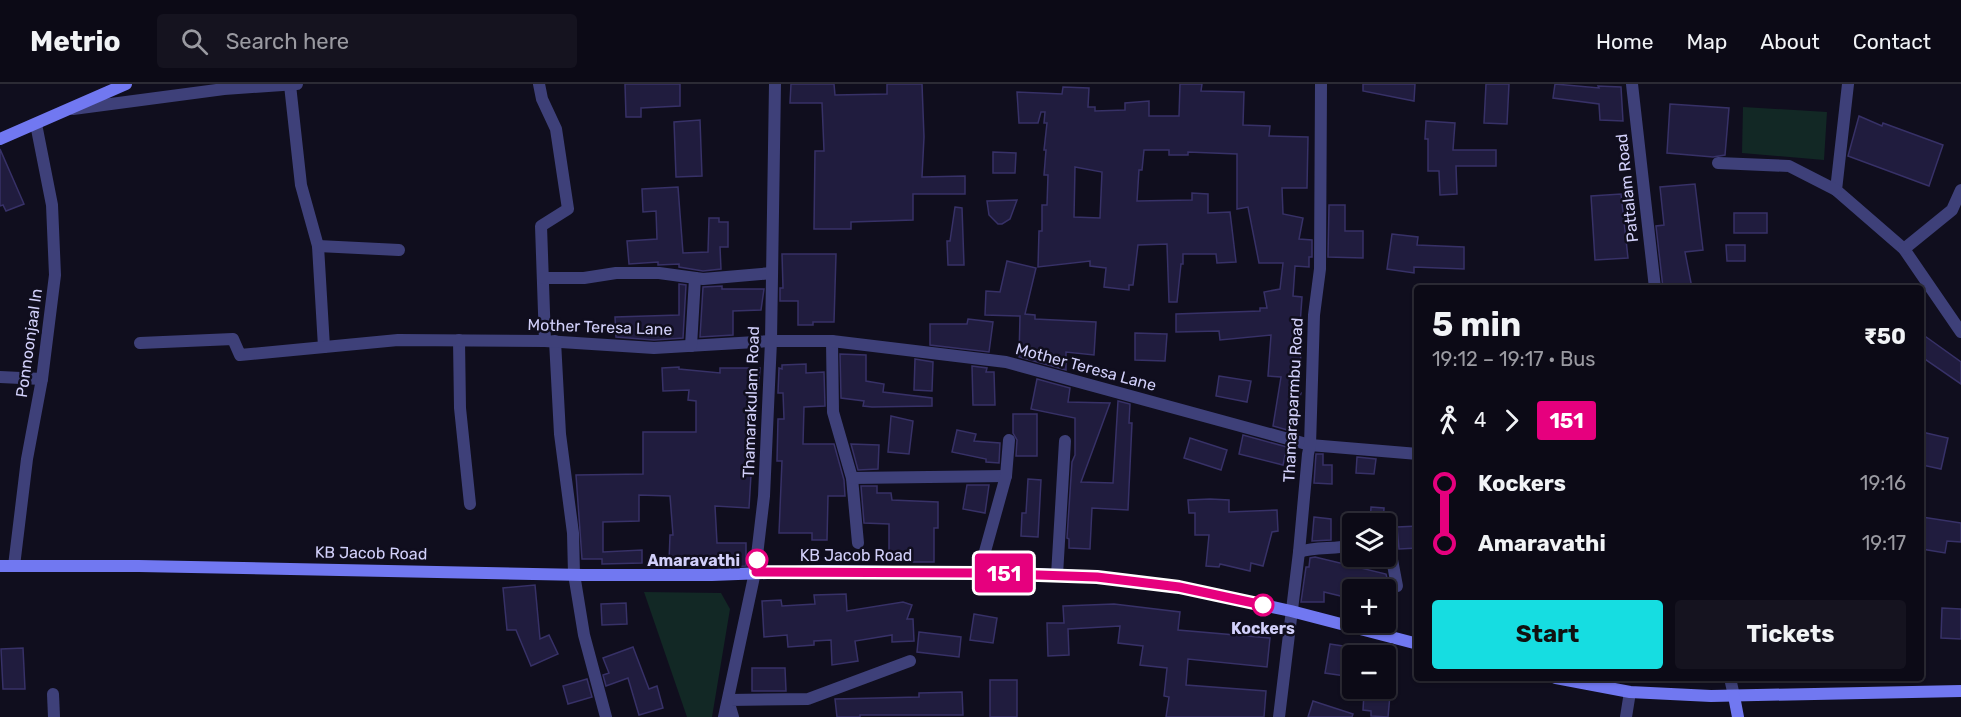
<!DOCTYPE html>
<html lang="en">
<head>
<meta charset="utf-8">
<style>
	body { margin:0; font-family:Rubik,sans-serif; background:#15131f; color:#f1f3f6; height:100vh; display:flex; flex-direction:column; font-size:22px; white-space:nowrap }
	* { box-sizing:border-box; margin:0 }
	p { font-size:20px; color:#9a9aa1 }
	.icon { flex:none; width:33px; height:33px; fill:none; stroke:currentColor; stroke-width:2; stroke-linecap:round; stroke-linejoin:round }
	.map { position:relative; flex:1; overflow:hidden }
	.side { position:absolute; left:1414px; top:201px; width:510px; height:396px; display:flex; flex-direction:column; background:#0c0a16; border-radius:6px; box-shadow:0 2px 4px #0004,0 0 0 2px #2c2b35 }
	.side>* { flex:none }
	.badge { padding:0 12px; border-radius:4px; font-size:21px; line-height:39px }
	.tools { position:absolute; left:1342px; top:429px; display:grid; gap:12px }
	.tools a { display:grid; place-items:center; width:54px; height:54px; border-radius:6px; background:#0c0a16; box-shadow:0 2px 4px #0004,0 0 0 2px #2c2b35; font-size:30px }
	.map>.badge { position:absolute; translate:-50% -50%; box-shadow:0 0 0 3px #fff }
	.legs { display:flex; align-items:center; gap:9px; height:66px; padding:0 18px; font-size:20px }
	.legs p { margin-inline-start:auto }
	.summary { display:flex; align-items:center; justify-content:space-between; height:102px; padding:0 18px }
	h1 { font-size:33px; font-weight:700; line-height:45px }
	.button { display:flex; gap:12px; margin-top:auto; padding:12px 18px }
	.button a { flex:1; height:69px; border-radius:6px; background:#16dde1; color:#111; font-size:24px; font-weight:700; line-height:69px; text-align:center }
	.button a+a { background:#15131f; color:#f1f3f6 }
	ul { padding:0 18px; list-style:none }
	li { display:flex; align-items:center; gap:21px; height:60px; font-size:22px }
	li i { display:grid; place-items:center; width:9px; height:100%; margin:0 8px; background:currentColor }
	li i::after { content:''; width:15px; height:15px; margin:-8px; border:4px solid; border-radius:50%; background:#0c0a16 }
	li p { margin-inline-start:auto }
	li:first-child i { background:linear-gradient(#0000 50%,currentColor 0) }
	li:last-child i { background:linear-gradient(currentColor 50%,#0000 0) }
	header { display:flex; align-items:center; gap:36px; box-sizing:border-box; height:84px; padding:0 30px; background:#0c0a16; border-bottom:2px solid #2c2b35 }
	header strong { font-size:28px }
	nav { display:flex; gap:33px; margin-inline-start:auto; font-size:21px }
	.search { width:420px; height:54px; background:#15131f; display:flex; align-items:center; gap:15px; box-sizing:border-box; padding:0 21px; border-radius:6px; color:#9a9aa1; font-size:22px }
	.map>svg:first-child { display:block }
	.green { fill:#122825 }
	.building { fill:#201c3e; stroke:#373167; stroke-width:1.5; fill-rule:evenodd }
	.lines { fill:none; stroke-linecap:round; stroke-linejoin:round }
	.minor { stroke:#3e4079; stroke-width:12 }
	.tertiary { stroke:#3e4079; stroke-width:12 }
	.secondary { stroke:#7178f1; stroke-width:12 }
	.line-1-casing { stroke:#fff; stroke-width:14 }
	.line-1 { stroke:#e6007e; stroke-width:9 }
	.stop-1-dot { fill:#fff; stroke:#e6007e; stroke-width:3 }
	.labels { text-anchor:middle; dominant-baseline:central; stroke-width:5; stroke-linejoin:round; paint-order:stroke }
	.street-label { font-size:16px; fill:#d2d0fa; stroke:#100e1e }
	.stop-label { font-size:16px; font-weight:bold; fill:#d2d0fa; stroke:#100e1e; text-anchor:end }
</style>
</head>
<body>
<header>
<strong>Metrio</strong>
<div class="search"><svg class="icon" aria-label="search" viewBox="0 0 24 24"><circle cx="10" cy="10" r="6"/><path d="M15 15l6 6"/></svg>Search here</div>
<nav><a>Home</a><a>Map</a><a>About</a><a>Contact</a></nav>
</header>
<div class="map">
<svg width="1961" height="633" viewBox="0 0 1961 633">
	<rect width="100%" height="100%" fill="#100e1e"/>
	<g class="green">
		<path d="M1743,23l84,5 -3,48 -82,-7z"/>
		<path d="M644,508l77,1 9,16 -18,108h-25z"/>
	</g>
	<g class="building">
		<path d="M625,0h55v22l-39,2v9h-15z"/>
		<path d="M791,0h43l1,11 52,-1v-10h35l2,53 -2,40 43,-1v18h-52v26l-62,2v7h-37l1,-78h9l-2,-48h-32z"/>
		<path d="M1180,0h22l-1,7 43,1 -1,33 27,1 -1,10 39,1 -1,51h-25l1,26 20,4 -4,21 13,1v17h-3v10l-14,-1 -2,30 9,1 -3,42h3l-4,54h3l-10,38 -18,-5 8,-49 -13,-1 3,-41 -51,5 -1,-9 -43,1v-18l84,-3v-3h7l-3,-16 16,-3 3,-26h-24l-11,-56 -11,2v-55l-49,-2v3h-19v-5h-25l-2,20h-3l-2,31 55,-1v-7l16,1v19l22,-1 6,50 -19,1 -1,-9h-33v10h-2l-4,38h-8l-2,-58 -29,1 -5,40h-4v5l-25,-3 2,-19 -16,-2v-5l-52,6 1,-36h3v-26h5l1,-30h-4l2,-25h-2l3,-27h-3l1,-11h-4l-3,11h-19l-2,-31 45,2 1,-7 26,1 -1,19h7v4l30,-1v-7l24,-2v15h30zM1075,83l27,5 -2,46 -26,-1z"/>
		<path d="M1363,0h52l-1,17 -51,-10z"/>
		<path d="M1486,0h23l-2,40 -23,-1z"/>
		<path d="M1555,0l44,4 -1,-2 23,1 2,34 -23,-1 -1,-16 -46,-6z"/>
		<path d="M1670,20l59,4 -4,47 -12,2 -46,-4z"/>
		<path d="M1859,32l23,10 1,-3 60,22 -14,41 -81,-30z"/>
		<path d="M700,36l2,56 -26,1 -2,-55z"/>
		<path d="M1426,37l29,2 -2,27h43v16h-40l1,28 -17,1 -1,-24h-11v-32h-3z"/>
		<path d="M0,65l24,55 -18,7 -3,-6 -3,1z"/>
		<path d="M993,68l23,1 -1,20h-22z"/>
		<path d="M1695,100l8,66 -18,2 7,36h-29l-7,-62 8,-1 -4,-38z"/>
		<path d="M678,103l5,66 25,-1 1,-34h10v4h9v25h-8l1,22 -18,2 -24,-4v-3l-21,1v-3l-29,2 -2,-23 30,-2 -1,-28 -13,1 -1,-23z"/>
		<path d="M1621,110l7,64 -33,2 -4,-64z"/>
		<path d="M1017,116l-7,19 -8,5h-4l-9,-9 -2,-14z"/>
		<path d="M1329,121h16v26h18v27l-35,-1z"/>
		<path d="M955,123l7,1 2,57h-16l-1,-24h3z"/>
		<rect x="1734" y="129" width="33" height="20"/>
		<path d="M1392,150l26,3 -1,8 47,2v22l-50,-2v6l-27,-4z"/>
		<path d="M1726,161h19v16h-18z"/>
		<path d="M782,170h54l-2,68h-21v3h-15v-24h-18v-13h3z"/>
		<path d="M1007,177l29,7 -11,46 10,1v4l61,3 -2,33 -28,-3v18l-47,-13 1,-41 -35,-1 1,-24 14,1z"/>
		<path d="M679,200l7,1 -3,53 -29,2 -38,-3 -1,-20 64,-2z"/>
		<path d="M722,202v3h42l-3,21 -28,1v24l-33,2 3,-50z"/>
		<path d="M968,235l25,3 -4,30 -59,-7v-21h37z"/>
		<path d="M1135,249l32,1 -2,27 -30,-1z"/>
		<path d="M1922,250l39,28v22l-39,-27z"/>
		<path d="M840,270l26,1v26l18,3 -1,8 49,6v8l-60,1 -9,-1 1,-5 -23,-3z"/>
		<path d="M915,275l18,3 -1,29 -18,-1z"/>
		<path d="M806,280v9l18,-1 1,34 -21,1 -1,37h31l10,36 1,16h-17l-1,44h-15v-7h-33l3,-72h-5l1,-42h6l-1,-26h-5l1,-25 3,1v-4z"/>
		<path d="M972,282l15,2 -1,4h8l1,33h-22z"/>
		<path d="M679,283v2l41,4v-5h40l-2,24h-2l-7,116 -34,-2 2,37h29v23l-36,1v-5h-41l1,-27h3l-3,-39 -31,-1v26l-36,1v30l39,-2v13l-40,1v-5h-20l-6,-84 67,-1v-42h53v-31l-8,-1 1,-10 -26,1 -1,-23z"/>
		<path d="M1219,292l32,5 -4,21 -31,-6z"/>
		<path d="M1037,295l33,9 -2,14 42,1 -29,79 32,1 5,-82 12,3 -1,19h3l-4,87 -36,-2 -2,41 -21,-1v-9l-2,-1 5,-76 3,-7v-37l-44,-9z"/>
		<path d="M1013,330h24v42h-21l1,-16 -4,-7z"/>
		<path d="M891,332l22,5 -4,33 -21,-2z"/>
		<path d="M957,346l19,4 -2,7 26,2 -1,20 -13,-1v-3l-34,-7z"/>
		<path d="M1922,348l26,6 -7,31 -19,-4z"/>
		<path d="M1243,351l44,12 -4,18 -44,-11z"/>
		<path d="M1190,354l37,12 -6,20 -37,-12z"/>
		<path d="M851,360l28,1 -1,24 -20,1z"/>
		<path d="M1316,370h7v11h9v19l-18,-1z"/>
		<path d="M1357,373l19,2 -2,15 -18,-1z"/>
		<path d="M1028,395l13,1 -3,57 -17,-1 1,-23h4z"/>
		<path d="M967,401h22l-4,28 -22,-4z"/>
		<path d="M861,402h16v7h14l1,7 46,2v26h-4v34h-27v-7h-18v-31l-25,-1z"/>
		<path d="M1210,415l19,1v12l48,-2 1,21 -6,1 -9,34 -12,-3 -1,8 -30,-7 -1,3 -13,-1 3,-31h-14v-22h-6l-1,-13z"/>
		<path d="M1371,423l13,1 -1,16h-13z"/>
		<path d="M1314,433l17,2v21l-19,1z"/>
		<path d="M1922,433l39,6v19l-14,-1 -2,12 -23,-4z"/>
		<path d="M1418,442v22l-19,1 -2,-22z"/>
		<path d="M1315,473l71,17 2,8 -2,8h-33v9l-29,-7v10h-23l5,-35h3l1,-9z"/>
		<path d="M535,501l5,54 9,-4 9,19 -27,12 -15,-36h-9l-4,-42z"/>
		<path d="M846,510l1,17 56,-9 9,3 -5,14h6l1,22 -22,1v-7l-37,6 3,20 -26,4 -1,-25 -17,1v4l-26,2 -1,-12 -23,2 -2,-36 19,-1 1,6 33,-2 -1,-9z"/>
		<path d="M626,519l1,21 -25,1 -1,-21z"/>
		<path d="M1114,520l66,8 -2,18 92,8 -3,29 -79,-8 -2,26 80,6 -2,26h-98l3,-20 -5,-1 3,-28 -27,-3 3,-19 -25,-3 2,-17 -52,3 1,26 -21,1 -1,-33h17l-1,-17z"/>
		<path d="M1942,524l19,1v30l-20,-1z"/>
		<path d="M974,530l23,4 -4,25 -23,-3z"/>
		<path d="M919,548l42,5 -2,20 -42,-5z"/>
		<path d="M1330,560l19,3 -4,29 -20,-3z"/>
		<path d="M633,563l16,42 8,-3 6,22 -24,7 -11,-37 -22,8 -3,-11 6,-2 -6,-15z"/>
		<path d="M23,564l2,41h-22l-2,-40z"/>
		<path d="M752,584h33l1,23h-34z"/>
		<path d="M587,595l5,18 -24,7 -5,-18z"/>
		<rect x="990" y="596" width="27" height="37"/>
		<path d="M962,608l1,23h-103v2h-23l-2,-18 84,-2v-4z"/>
		<path d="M1364,609l26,2 -2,22 -17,-1v-5l-8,-1z"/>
		<path d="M1313,617l40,13 -1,3h-44z"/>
	</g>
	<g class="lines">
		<g class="minor">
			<path d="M539,0l3,15 14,30 12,80 -27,17 4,115"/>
			<path d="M1848,0l-12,106 68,59 57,83"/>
			<path d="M290,1l11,100 17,61 6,101"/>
			<path d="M1718,79l71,3 47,24"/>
			<path d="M318,162l81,4"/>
			<path d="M1904,165l48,-39 9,-20"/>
			<path d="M543,194h41l32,-5h43l44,6 69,-6"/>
			<path d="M459,256l1,68 10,96"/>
			<path d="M555,257l5,93 13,99 1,41 10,61 22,82"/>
			<path d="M832,257l1,71 19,66 6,65"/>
			<path d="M140,259l93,-4 7,16 158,-15 147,1 109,7 117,-7h61l174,21 304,83 108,9"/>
			<path d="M691,262l4,-68"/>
			<path d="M0,293l42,2"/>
			<path d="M852,394l154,-2"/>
			<path d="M1386,464l4,1 7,37"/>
			<path d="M1299,468c19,-6 34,-2 54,-7"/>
			<path d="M14,482l13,-107 15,-80 13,-104 -3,-70 -16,-81"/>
			<path d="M979,489l27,-97 3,-36"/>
			<path d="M1057,491l8,-134"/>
			<path d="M53,610l1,23"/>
			<path d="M733,633l-5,-17 80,-1 102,-38"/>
			<path d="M1279,633l20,-165 9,-98 2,-9 4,-130 6,-46 1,-185"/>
			<path d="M1626,633l4,-25"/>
		</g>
		<g class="tertiary">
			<path d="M1632,0l23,204"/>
			<path d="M73,25l151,-20 73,-5"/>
			<path d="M1730,594l4,18"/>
			<path d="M724,633l31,-145 9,-76 7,-155 4,-257"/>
		</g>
		<g class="secondary">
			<path d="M0,55l126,-55"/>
			<path d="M0,482h139l444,9h129l110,-4 211,3 64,3 82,10 112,24 127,33"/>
			<path d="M1556,594l74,14 81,4 250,-5"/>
			<path d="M1734,612l4,21"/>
		</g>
	</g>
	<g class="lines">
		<g class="line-1-casing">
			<path id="line-1" d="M757,476l-1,12 223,1 118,4 82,10 84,18"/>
		</g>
		<use href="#line-1" class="line-1"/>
	</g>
	<g class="stop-1-dot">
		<circle cx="757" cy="476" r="10"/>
		<circle cx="1263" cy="521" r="10"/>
	</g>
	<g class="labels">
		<g class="street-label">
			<text transform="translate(1627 104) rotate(-96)">Pattalam Road</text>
			<text transform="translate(600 243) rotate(2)">Mother Teresa Lane</text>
			<text transform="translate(29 259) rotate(-82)">Ponnoonjaal ln</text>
			<text transform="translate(1086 283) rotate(15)">Mother Teresa Lane</text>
			<text transform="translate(1293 316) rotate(-87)">Thamaraparmbu Road</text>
			<text transform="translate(751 318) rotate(-88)">Thamarakulam Road</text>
			<text transform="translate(371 469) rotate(1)">KB Jacob Road</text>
			<text x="856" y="471">KB Jacob Road</text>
		</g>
		<g class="stop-label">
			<text x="740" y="476">Amaravathi</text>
			<text x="1263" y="544" text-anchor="middle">Kockers</text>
		</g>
	</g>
</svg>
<div class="tools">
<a><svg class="icon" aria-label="layers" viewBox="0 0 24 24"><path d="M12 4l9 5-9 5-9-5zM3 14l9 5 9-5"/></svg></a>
<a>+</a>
<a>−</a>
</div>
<b class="badge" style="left:1004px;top:489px;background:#e6007e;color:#fff">151</b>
<section class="side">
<div class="summary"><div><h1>5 min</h1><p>19:12 – 19:17 · Bus</p></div><b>₹50</b></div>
<div class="legs"><svg class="icon" aria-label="walk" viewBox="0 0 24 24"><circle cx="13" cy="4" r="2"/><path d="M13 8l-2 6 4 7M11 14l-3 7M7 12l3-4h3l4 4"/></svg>4<svg class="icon" aria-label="forward" viewBox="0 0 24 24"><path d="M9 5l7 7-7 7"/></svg><b class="badge" style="background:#e6007e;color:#fff">151</b></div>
<ul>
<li><i style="color:#e6007e"></i><b>Kockers</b><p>19:16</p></li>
<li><i style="color:#e6007e"></i><b>Amaravathi</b><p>19:17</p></li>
</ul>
<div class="button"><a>Start</a><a>Tickets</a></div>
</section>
</div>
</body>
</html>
